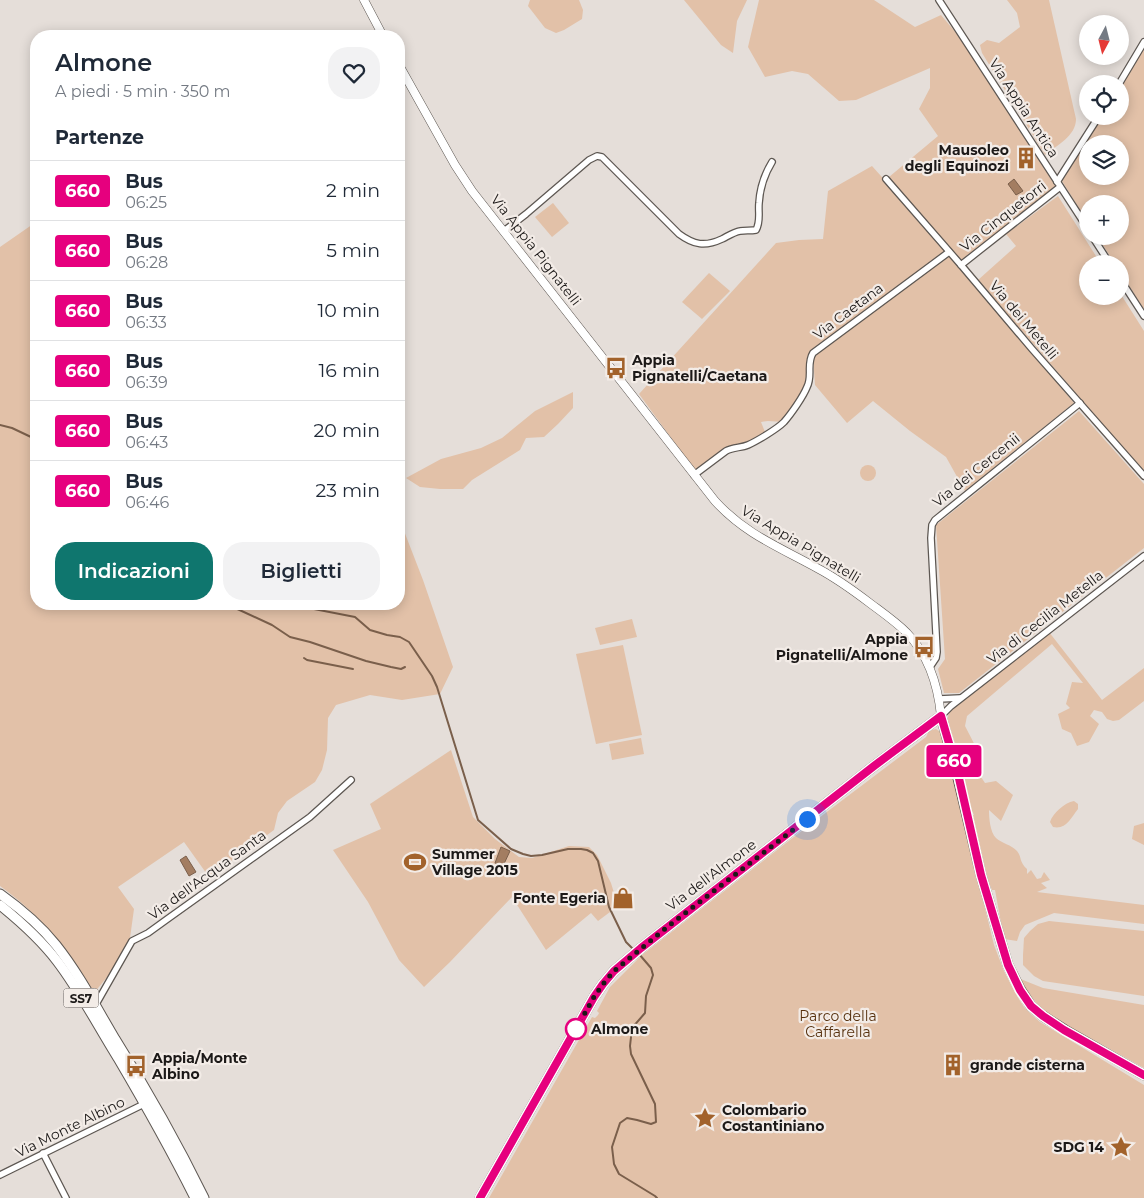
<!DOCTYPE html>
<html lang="it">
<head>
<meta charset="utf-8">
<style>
	body { margin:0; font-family:Montserrat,sans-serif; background:#f2f2f3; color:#1f2937; height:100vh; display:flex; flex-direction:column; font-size:19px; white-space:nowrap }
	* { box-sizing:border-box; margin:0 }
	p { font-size:16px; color:#747a83 }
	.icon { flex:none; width:28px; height:28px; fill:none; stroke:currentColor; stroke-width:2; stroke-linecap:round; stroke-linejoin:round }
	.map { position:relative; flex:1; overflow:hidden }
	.sheet { position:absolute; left:30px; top:30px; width:375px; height:580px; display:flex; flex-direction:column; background:#fff; border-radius:20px; box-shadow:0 2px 12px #0003 }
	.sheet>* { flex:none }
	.badge { padding:0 10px; border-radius:4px; font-size:18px; line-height:32px }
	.needle { width:32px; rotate:187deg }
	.buttons { position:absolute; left:1079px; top:15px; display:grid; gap:10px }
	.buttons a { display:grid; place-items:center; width:50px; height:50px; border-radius:50%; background:#fff; box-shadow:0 2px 12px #0003; font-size:25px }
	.you { position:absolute; width:25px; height:25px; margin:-12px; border:4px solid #fff; border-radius:50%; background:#1a73e8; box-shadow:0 0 0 8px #1a73e833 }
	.map>.badge { position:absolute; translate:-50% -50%; box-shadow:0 0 0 2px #fff }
	h2 { padding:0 25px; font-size:19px; line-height:45px }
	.round { display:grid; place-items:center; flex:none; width:52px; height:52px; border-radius:20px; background:#f2f2f3 }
	.summary { display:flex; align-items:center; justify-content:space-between; height:85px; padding:0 25px }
	h1 { font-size:24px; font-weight:600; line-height:38px }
	.action { display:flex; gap:10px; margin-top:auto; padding:10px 25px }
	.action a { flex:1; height:58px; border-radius:20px; background:#0f766e; color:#fff; font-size:20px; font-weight:600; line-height:58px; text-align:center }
	.action a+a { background:#f2f2f3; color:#1f2937 }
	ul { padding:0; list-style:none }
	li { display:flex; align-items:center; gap:15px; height:60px; padding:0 25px; border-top:1px solid #e0e1e3 }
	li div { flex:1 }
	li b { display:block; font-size:19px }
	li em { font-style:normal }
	li .badge { min-width:55px; font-weight:700; text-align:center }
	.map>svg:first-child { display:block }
	.green { fill:#e2c1a8; fill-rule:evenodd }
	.water { fill:#a37d61; stroke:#7a5f4b }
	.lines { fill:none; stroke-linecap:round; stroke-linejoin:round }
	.stream { stroke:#7a5f4b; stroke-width:2 }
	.minor-casing { stroke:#5d5752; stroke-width:8 }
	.tertiary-casing { stroke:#5d5752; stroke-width:9 }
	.secondary-casing { stroke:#5d5752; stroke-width:11 }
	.primary-casing { stroke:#5d5752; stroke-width:11 }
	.minor { stroke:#fff; stroke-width:5.5 }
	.tertiary { stroke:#fff; stroke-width:8 }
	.secondary { stroke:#fff; stroke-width:9 }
	.primary { stroke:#fff; stroke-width:9 }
	.line-casing { stroke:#fff; stroke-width:11 }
	.line { stroke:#e6007e; stroke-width:8 }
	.walk { stroke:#1c1918; stroke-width:5; stroke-dasharray:0 9 }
	.stop-dot { fill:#fff; stroke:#e6007e; stroke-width:2.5 }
	.labels { text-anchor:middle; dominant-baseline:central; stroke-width:4.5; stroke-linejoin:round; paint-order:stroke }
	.shield { fill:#f3ece7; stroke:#5c5856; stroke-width:1 }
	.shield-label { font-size:12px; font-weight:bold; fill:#1c1918 }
	.street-label { font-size:14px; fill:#1c1918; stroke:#f3ece7 }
	.poi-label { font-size:14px; font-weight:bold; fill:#1c1918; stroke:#f3ece7; text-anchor:start }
	.park-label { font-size:14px; fill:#57310e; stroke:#f3ece7 }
	.stop-label { font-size:14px; font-weight:bold; fill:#1c1918; stroke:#f3ece7; text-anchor:start }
</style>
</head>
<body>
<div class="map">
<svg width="1144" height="1198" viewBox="0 0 1144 1198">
	<rect width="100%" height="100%" fill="#e5ded9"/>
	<g class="green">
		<path d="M530,0h49l4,10 -1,9 -18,11 -8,3 -11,-5 -17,-22z"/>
		<path d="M684,0h63l-10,21 -4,32 -12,-8z"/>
		<path d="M759,0h115l41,27 26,-12 16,19 65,97 34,56 -95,74 -72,-84 49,-41 -19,-27 11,-21v-20l-74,32 -17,1 -31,-27 -16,-3 -27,6 -17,-30z"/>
		<path d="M1007,0h42l27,119c0,17 -19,26 -31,36l-63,-102 -2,-8 7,-5 12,3 21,-16 -3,-14z"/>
		<path d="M1144,47v262l-24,-37v-8h-5l-18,-28h23v-32h-32l-1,17 -25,-40 40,-65h18v-30zM1088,144h32v32h-32z"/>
		<path d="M872,166l77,86 125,151 -109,88 -19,-34 -36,-26 -37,-30 -26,22 -32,-38 -2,-29 -3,18 -6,19 -20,29 -16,-1 -7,1 4,10 -19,13 -17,2 -33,25 -57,-78 137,-151 23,-3 24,-1 5,-48z"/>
		<path d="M1058,196l43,68h-13v32h32v-3l24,38v141l-166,-192 38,-34 -10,-12z"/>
		<path d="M553,203l16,20 -17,14 -17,-20z"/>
		<path d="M36,222v382h363v-86l24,62 30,87 -13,27 -38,6 -32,-5 -34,10 -8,13 -1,32 -5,20 -7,12 -28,19 -9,12 -4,17 -65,47 -25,-35 -66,45 16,22 -4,29 -9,22 -27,33c-12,-18 -23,-37 -37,-54 -17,-20 -36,-38 -57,-53v-639z"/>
		<path d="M709,273l21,18 -28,28 -20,-17z"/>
		<path d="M573,392v16l-15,16 -14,13 -18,1 -6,12 -48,30 -9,9h-23l-20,-2 -14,-9 35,-19 40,-11 21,-10 33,-27z"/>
		<path d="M1079,411l65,73v64l-185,145h-15l-6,-24 7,-10 -9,-134z"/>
		<circle cx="868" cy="473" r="8"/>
		<path d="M632,619l5,18 -37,8 -5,-17z"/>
		<path d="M1049,632l53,68 42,-32v33l-25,19 -6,1 -6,-2 -5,-7 -8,-2 -4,6 9,8 -10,18 -12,4 -6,-13 -9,-4 -4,-15 12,-6 -4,-4 6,-22 11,1 -31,-39 -85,72 -2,10 15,29 -1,19 6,9 11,-2 17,14 -12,26 -12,-11c0,8 1,22 7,28 5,5 16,7 21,13 5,6 2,11 10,18v5l4,-4 6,9 4,-1 3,-6 6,8 -9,3 6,5 -10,4 107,13v19l-90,-11 -29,12 -5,7 -3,9 -13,-2 -9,-49h-3l-3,-7 -18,-67 3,-1 -4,-8 -24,-80 3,-15z"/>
		<path d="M623,645l19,90 -46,9 -20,-90z"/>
		<path d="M936,729l6,4 52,212 10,26 13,25 7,11 8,8 8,7 104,63v113h-655l103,-181 3,1 3,-3 1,-2 -2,-2 13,-24 32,-32 157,-122 127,-96 3,-6z"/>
		<path d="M641,738l3,16 -32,6 -3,-16z"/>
		<path d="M451,750l22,67 22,22 24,18 13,1 37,-12 20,1 8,8 14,28 7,23 -20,15 -7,-8 -45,37 -34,-53 -62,65 -26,25 -25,-27 -31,-58 -35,-52 48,-21 -11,-25z"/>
		<path d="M1074,801l4,3v5c-7,9 -12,21 -25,18l-3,-5c3,-9 14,-19 24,-21z"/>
		<path d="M1144,823v22l-12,-6 2,-13z"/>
		<path d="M1049,921l95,10v65l-101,-15 -9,-5 -11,-11v-10l1,-17 6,-7 8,-7z"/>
		<path d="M1018,978l25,10 101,17v63l-99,-55 -17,-20z"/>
	</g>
	<g class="water">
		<path d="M1014,179l9,12 -7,4 -8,-11z"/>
		<path d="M501,847l9,4 -7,15 -8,-3z"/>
		<path d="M186,856l10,16 -7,4 -9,-16z"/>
	</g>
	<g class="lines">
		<g class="stream">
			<path d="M0,425l12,3 19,9 5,-1"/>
			<path d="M300,604l14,5 41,8 15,13 17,5 13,2 9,5 23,34 5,11 41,133 33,29 12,5 8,2 11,-1 26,-6h13l6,1 6,3 5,8 11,46 17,35 8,8"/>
			<path d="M233,607l39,18 18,12 20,5 56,19 25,6 10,2 4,-2"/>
			<path d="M304,658l3,2 46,9"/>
			<path d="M639,954l12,14 2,7 -7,21 -1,17 -13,15 -2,18 1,8 24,50 1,18 -5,2 -14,-4 -10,-2 -7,5 -8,24 2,17 5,10 36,22 2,2"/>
		</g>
		<g class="minor-casing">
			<g id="minor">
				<path d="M939,0l149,229"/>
				<path d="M1119,84l25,-42"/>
				<path d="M886,179l75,86 71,84 112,127"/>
				<path d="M1057,182l42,-66"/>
				<path d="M504,231l22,-17 63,-54 8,-4 5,1 77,77c15,11 26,13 43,5 6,-3 12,-7 18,-8 5,-1 10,0 16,-1 5,-9 2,-18 3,-27 1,-16 5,-28 13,-41"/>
				<path d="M1092,236l18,28"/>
				<path d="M961,265l99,-78"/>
				<path d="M1120,279l24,37"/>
				<path d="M694,475l32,-24c7,-4 15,-3 22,-6 9,-4 29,-16 36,-23 7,-8 19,-25 23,-35 6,-11 -1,-23 6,-34l136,-101"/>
				<path d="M930,667l6,-9 1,-6 -6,-114 1,-13 3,-5 145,-117"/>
				<path d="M939,699l21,-1"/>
				<path d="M941,716l10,-10 193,-150"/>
				<path d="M95,1006l37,-65 16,-8 18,-13 144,-103 41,-37"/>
				<path d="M43,1153l23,45"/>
				<path d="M0,1175l146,-72"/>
			</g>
		</g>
		<g class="tertiary-casing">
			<g id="tertiary">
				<path d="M364,0l19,36"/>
				<path d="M399,65l56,100 17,26 243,310c30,33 64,46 102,67 19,10 37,23 54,36 12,9 25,18 36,29 22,23 31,52 34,83"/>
			</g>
		</g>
		<g class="secondary-casing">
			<path id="secondary" d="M480,1198l114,-201 9,-13 11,-13 27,-23 233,-182 67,-50 16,58 24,101 27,90 12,24 11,17 12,10 22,14 79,45"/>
		</g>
		<g class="primary-casing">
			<g id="primary">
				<path d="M0,894c21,15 40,31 56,51 23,29 40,62 59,94 32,51 62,104 89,159"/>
				<path d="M0,905c21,17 41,35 57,56 23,30 41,65 61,97 27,46 53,92 77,140"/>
			</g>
		</g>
		<use href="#minor" class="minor"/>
		<use href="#tertiary" class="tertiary"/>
		<use href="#secondary" class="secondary"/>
		<use href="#primary" class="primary"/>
	</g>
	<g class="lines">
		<g class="line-casing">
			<path id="line" d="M480,1198l114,-201 9,-13 11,-13 27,-23 233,-182 67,-50 17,58 23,101 27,90 12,25 11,16 12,10 21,14 80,45"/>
		</g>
		<use href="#line" class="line"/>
		<path class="walk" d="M576,1029l18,-32 9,-13 11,-13 57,-47 136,-105"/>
	</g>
	<defs>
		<g id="building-bare" transform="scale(1.725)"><path d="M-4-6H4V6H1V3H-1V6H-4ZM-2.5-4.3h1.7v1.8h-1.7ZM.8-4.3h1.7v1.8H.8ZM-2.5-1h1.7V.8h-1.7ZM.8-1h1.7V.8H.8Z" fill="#a2622b" stroke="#f3ece7" stroke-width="2.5" paint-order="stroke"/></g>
		<g id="bus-bare" transform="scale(1.725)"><path d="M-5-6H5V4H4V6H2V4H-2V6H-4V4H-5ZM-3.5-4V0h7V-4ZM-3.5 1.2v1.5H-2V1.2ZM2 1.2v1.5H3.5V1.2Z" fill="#a2622b" stroke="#f3ece7" stroke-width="2.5" paint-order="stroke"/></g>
		<g id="stadium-bare" transform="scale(1.725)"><path d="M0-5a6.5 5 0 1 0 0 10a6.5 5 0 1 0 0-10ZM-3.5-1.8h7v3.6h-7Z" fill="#a2622b" stroke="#f3ece7" stroke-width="2.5" paint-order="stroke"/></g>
		<g id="shop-bare" transform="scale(1.725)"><path d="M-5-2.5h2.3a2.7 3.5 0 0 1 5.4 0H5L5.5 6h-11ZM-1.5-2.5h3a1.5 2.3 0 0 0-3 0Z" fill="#a2622b" stroke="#f3ece7" stroke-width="2.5" paint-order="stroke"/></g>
		<g id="sight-bare" transform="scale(1.725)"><path d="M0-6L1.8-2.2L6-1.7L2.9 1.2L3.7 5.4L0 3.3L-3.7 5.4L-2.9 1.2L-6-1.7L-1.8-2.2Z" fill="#a2622b" stroke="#f3ece7" stroke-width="2.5" paint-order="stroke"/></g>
	</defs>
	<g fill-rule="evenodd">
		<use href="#building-bare" x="1026" y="158"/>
		<use href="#bus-bare" x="616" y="368"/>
		<use href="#bus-bare" x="924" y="647"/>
		<use href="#stadium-bare" x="415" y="862"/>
		<use href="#shop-bare" x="623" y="898"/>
		<use href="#building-bare" x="953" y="1065"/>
		<use href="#bus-bare" x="136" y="1066"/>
		<use href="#sight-bare" x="705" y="1118"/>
		<use href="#sight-bare" x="1121" y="1147"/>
	</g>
	<circle class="stop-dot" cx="576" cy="1029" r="10"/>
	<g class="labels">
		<rect class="shield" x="63.5" y="988.5" width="35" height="19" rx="4"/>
		<g class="shield-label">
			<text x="81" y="998">SS7</text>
		</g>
		<g class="street-label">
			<text transform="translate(1024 108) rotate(57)">Via Appia Antica</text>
			<text transform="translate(1003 216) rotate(-38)">Via Cinquetorri</text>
			<text transform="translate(536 250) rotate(52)">Via Appia Pignatelli</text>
			<text transform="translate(848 311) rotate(-37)">Via Caetana</text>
			<text transform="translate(1024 320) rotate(50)">Via dei Metelli</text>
			<text transform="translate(976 470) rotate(-39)">Via dei Cercenii</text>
			<text transform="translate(801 544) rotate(31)">Via Appia Pignatelli</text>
			<text transform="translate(1045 617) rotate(-38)">Via di Cecilia Metella</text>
			<text transform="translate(207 875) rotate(-36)">Via dell'Acqua Santa</text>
			<text transform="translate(711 875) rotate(-37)">Via dell'Almone</text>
			<text transform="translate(70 1127) rotate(-26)">Via Monte Albino</text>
		</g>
		<g class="poi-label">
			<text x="1009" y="150" text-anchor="end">Mausoleo<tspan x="1009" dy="16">degli Equinozi</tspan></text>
			<text x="632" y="360">Appia<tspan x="632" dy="16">Pignatelli/Caetana</tspan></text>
			<text x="908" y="639" text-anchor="end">Appia<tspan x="908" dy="16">Pignatelli/Almone</tspan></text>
			<text x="432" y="854">Summer<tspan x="432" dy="16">Village 2015</tspan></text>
			<text x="606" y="898" text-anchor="end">Fonte Egeria</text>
			<text x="152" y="1058">Appia/Monte<tspan x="152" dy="16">Albino</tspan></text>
			<text x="970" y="1065">grande cisterna</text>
			<text x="722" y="1110">Colombario<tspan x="722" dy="16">Costantiniano</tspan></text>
			<text x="1104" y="1147" text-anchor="end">SDG 14</text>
		</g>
		<g class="park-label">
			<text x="838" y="1016">Parco della<tspan x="838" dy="16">Caffarella</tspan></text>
		</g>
		<g class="stop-label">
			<text x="591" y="1029">Almone</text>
		</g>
	</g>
</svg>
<div class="buttons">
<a><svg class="needle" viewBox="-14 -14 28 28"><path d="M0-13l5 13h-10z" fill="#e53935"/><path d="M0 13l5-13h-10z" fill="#747a83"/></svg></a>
<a><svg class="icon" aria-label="locate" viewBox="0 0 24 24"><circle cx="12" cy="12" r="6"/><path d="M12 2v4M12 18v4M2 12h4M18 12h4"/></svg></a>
<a><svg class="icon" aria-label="layers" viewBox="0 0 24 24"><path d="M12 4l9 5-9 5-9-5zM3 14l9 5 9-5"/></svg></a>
<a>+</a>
<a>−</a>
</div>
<div class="you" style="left:807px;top:819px"></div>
<b class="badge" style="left:954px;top:761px;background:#e6007e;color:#fff">660</b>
<section class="sheet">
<div class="summary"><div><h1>Almone</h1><p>A piedi · 5 min · 350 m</p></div><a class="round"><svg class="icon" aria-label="heart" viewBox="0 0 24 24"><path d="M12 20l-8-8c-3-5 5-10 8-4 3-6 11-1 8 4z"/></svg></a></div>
<h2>Partenze</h2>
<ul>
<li><span class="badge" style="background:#e6007e;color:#fff">660</span><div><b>Bus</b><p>06:25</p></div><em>2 min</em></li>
<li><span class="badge" style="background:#e6007e;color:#fff">660</span><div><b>Bus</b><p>06:28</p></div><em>5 min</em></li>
<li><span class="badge" style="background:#e6007e;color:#fff">660</span><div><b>Bus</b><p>06:33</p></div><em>10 min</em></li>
<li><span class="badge" style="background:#e6007e;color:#fff">660</span><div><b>Bus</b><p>06:39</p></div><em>16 min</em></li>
<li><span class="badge" style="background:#e6007e;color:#fff">660</span><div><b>Bus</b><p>06:43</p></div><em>20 min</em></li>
<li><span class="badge" style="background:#e6007e;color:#fff">660</span><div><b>Bus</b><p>06:46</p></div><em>23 min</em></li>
</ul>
<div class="action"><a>Indicazioni</a><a>Biglietti</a></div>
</section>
</div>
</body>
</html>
